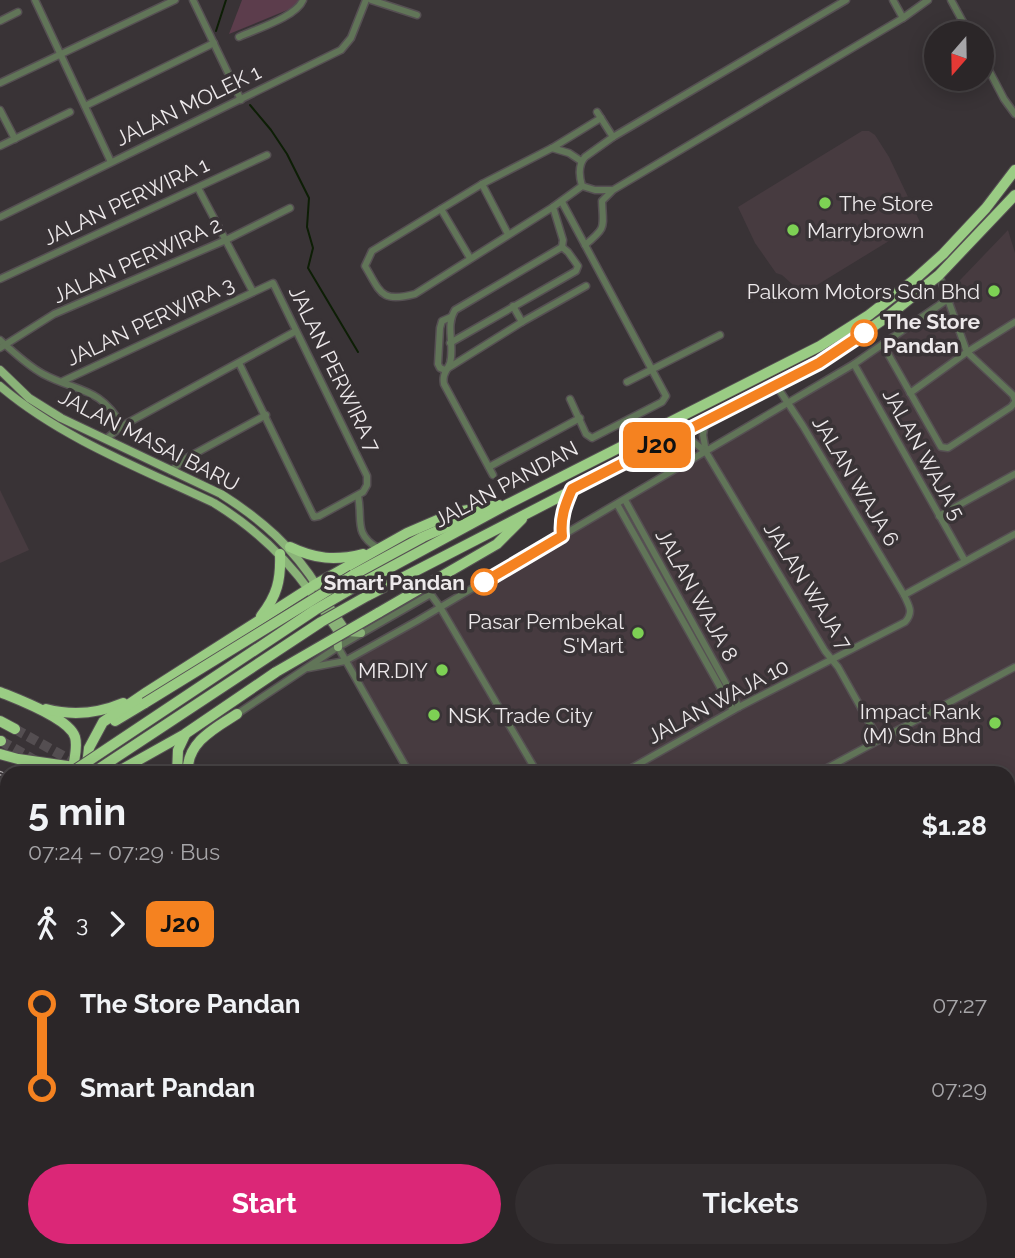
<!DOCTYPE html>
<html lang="en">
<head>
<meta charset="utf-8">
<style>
	body { margin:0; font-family:Raleway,sans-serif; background:#332e30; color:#f1f3f6; height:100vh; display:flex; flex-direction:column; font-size:26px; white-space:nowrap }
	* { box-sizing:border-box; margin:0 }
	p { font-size:23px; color:#a6a5a8 }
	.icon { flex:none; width:38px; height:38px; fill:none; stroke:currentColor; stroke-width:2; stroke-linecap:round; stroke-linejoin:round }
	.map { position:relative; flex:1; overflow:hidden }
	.details { position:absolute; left:0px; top:766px; width:1015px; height:492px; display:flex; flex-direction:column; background:#2b2628; border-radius:21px 21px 0 0; box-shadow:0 4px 18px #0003,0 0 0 2px #474345 }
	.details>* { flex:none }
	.badge { padding:0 14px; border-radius:10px; font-size:24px; line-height:46px }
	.needle { width:46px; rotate:200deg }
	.tools { position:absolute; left:924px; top:21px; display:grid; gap:14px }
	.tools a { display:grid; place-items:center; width:70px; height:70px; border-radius:50%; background:#2b2628; box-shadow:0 4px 18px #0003,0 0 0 2px #474345; font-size:35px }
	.map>.badge { position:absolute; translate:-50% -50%; box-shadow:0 0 0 4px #fff }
	.legs { display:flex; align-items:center; gap:10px; height:77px; padding:0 28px; font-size:23px }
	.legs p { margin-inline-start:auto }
	.head { display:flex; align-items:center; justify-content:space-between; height:119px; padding:0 28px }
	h1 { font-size:38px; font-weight:700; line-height:52px }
	.cta { display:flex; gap:14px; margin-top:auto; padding:14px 28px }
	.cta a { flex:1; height:80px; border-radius:42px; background:#db2777; color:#fff; font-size:28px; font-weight:700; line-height:80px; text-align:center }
	.cta a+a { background:#332e30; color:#f1f3f6 }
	ul { padding:0 28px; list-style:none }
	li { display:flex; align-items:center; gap:24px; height:84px; font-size:26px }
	li i { display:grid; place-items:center; width:10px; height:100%; margin:0 9px; background:currentColor }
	li i::after { content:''; width:18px; height:18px; margin:-9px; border:5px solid; border-radius:50%; background:#2b2628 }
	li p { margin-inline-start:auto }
	li:first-child i { background:linear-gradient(#0000 50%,currentColor 0) }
	li:last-child i { background:linear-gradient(currentColor 50%,#0000 0) }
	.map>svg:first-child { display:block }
	.built { fill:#473b40 }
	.green { fill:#5c3d4c }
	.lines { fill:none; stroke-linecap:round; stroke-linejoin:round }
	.stream { stroke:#0d1e05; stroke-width:2 }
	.highway-tunnel { stroke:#544e51; stroke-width:10; stroke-dasharray:10 5; stroke-linecap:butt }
	.minor-casing { stroke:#565053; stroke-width:9 }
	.major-casing { stroke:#565053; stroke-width:10 }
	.highway-casing { stroke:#565053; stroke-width:12 }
	.minor { stroke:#617558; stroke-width:6 }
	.major { stroke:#8ab378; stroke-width:8 }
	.highway { stroke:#9acc84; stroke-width:10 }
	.rail-casing { stroke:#b2adaf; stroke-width:4.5 }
	.rail { stroke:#393336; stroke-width:2; stroke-dasharray:5; stroke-linecap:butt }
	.highway-bridge-casing { stroke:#565053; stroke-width:12; stroke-linecap:butt }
	.highway-bridge { stroke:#9acc84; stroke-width:10 }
	.line-1-casing { stroke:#fff; stroke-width:16 }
	.line-1 { stroke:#f58220; stroke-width:10 }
	.poi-dot { fill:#7dd154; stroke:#393336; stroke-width:2.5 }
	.stop-1-dot { fill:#fff; stroke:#f58220; stroke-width:3.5 }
	.labels { text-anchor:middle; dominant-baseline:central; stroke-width:7; stroke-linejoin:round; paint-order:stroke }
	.street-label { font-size:21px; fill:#ede9eb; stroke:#393336 }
	.poi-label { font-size:21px; fill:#ede9eb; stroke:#393336; text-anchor:end }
	.stop-label { font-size:21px; font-weight:bold; fill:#ede9eb; stroke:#393336; text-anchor:start }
</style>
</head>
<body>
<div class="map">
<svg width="1015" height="1258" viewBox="0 0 1015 1258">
	<rect width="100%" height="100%" fill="#393336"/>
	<g class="built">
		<path d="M862,131h7l6,4 14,22 31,65 -121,74 -7,-12 -10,-9 -6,-2 -21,-30 -17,-36z"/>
		<path d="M1008,230l7,23v791l-7,-1v-269l-598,-1 -64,-111 269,-154 256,-157 68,-49z"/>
		<path d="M0,490l29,60 -29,13z"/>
		<path d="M1015,1143v115h-77l-12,-7h82v-103z"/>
	</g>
	<path class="green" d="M242,0h58l-3,6 -68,28z"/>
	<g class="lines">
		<g class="stream">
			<path d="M216,31l10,-31"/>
			<path d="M250,105l21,25 16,24 22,44 -2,29 6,21 -5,20 50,84"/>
		</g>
		<g class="highway-tunnel">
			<path d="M15,729l64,36"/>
			<path d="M1,741l58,33"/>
		</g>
		<g class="minor-casing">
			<g id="minor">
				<path d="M35,0l76,162"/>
				<path d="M193,0l48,100"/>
				<path d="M371,0l46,15"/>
				<path d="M893,0l10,18"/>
				<path d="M951,0l18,33"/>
				<path d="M0,21l18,-9"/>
				<path d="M239,37c17,-8 57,-20 64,-37"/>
				<path d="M982,57l22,42 11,15"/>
				<path d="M0,83l175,-83"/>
				<path d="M85,106l129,-63"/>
				<path d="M0,110l15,29"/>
				<path d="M597,112l16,25"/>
				<path d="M0,146l70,-34"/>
				<path d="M552,148l17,5 12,8"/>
				<path d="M482,184l26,50"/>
				<path d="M582,186c-3,-10 -4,-21 3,-29l28,-20 233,-137"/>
				<path d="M198,188l55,104"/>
				<path d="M562,202l104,194 -4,6 -70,36 -6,-4 -16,-35"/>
				<path d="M553,207l-138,87c-34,9 -34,-1 -50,-28l7,-15 110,-67 70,-36 49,-30"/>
				<path d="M441,209l29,49"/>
				<path d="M0,217l341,-167 10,-12 15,-38"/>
				<path d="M585,245c22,-18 18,-17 17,-44l11,-11 290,-172 25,-18"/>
				<path d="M939,275l28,77 46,43 2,5"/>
				<path d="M0,279l267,-124"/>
				<path d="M513,306l9,16"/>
				<path d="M451,317l-9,4 -2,7 -2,36 2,4 5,2 77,-48 64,-36"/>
				<path d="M0,340c13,12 28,26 43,34 34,18 58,13 79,52"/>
				<path d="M450,343l126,-72 2,-5 -10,-14 -6,-5"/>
				<path d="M883,345l58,102 7,1 63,-41 4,-5"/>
				<path d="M0,348l54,-34 172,-74 64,-32"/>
				<path d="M854,364l111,197"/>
				<path d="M63,381l210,-98 94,193v9l-4,7 -44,24 -5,1 -75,-154"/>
				<path d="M627,382l93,-47"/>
				<path d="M910,393l57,-41 48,-30"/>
				<path d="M705,423l-2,12 3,17"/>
				<path d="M678,437l13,3 15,12 119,199 13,16 41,73"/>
				<path d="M106,439l16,-13 174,-95"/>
				<path d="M489,467l91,-49"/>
				<path d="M171,471l12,-11 83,-45"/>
				<path d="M493,475l-49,-91c-2,-10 3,-13 6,-21 5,-18 -5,-37 5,-53l107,-63 1,-7 -10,-33 29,-21 13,4h16"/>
				<path d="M358,496c5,23 -5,38 20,52"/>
				<path d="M625,500l114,207"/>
				<path d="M617,504l116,206"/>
				<path d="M939,516l76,-42"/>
				<path d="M904,595l111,-61"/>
				<path d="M338,647l72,127"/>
				<path d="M308,668l37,-7 72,-40 437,-257 94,-65"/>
				<path d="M237,714l101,-67 91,-52 3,1 8,11 98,167"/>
				<path d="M621,774l118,-67 166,-85c9,-10 4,-16 -1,-27l-101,-169 -27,-41"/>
				<path d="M816,774l199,-107"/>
				<path d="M1008,798l7,-4"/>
				<path d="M1008,933l7,-4"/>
				<path d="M0,1194l7,64"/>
				<path d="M1008,1214l7,3"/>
				<path d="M274,1251h6"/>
				<path d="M371,1251l18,7"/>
				<path d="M412,1251l18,7"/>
				<path d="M641,1251l19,7"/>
				<path d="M143,1258l1,-7"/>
				<path d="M153,1258l1,-7"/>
				<path d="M291,1258l3,-7"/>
				<path d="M570,1258l2,-7"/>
				<path d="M676,1258l2,-7"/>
				<path d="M759,1258l1,-7"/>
			</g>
		</g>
		<g class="major-casing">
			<g id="major">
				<path d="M0,370l29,28 32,20 160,76c41,26 72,53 98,95"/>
				<path d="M0,386c61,52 142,83 214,117 39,24 71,53 97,90"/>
				<path d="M325,600l22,32 14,1"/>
				<path d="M318,603l19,27 1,17"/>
			</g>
		</g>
		<g class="highway-casing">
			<g id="highway">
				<path d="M562,536l1,-25 9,-22"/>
				<path d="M290,547c25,12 45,14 73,7"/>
				<path d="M353,575l70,-38 55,-24"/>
				<path d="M358,585l150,-81 312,-158 49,-31 45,-35 29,-26 43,-46 29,-38"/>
				<path d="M367,596l452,-233 68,-46 52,-42 76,-80"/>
				<path d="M378,613l119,-69 25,-25"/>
				<path d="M261,616c16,-20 20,-36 19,-62"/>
				<path d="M0,692c17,7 69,26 75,45 3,10 -1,22 -2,32"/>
				<path d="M46,709c27,7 51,5 77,-6"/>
				<path d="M0,721l15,8"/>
				<path d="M115,721l30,-18"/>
				<path d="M0,741h1"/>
				<path d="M0,754l18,5 92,13 9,-1 66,-37 91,-62"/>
				<path d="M86,774l3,-26 14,-26 44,-30 169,-108 91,-51 49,-21 43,-7"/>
				<path d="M177,774l1,-24 7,-15"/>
				<path d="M188,774c-3,-31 27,-46 49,-60"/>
				<path d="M0,800l7,-5"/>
				<path d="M0,819l7,-5"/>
				<path d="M0,834l7,-5"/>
				<path d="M0,866l7,-4"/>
				<path d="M1008,1090h7"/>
				<path d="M1008,1104l7,1"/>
			</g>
		</g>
		<use href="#minor" class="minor"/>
		<use href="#major" class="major"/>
		<use href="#highway" class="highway"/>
		<g class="rail-casing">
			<g id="rail">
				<path d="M0,773l5,2"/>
				<path d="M845,1251l12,7"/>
			</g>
		</g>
		<use href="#rail" class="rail"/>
		<g class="highway-bridge-casing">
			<g id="highway-bridge">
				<path d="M276,672l102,-59"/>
				<path d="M145,703l208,-128"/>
				<path d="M69,774l246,-164 43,-25"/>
				<path d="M91,774l230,-152 46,-26"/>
			</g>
		</g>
		<use href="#highway-bridge" class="highway-bridge"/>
	</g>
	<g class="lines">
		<g class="line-1-casing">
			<path id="line-1" d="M484,582l78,-46c-2,-18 3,-31 10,-47l247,-126 45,-30"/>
		</g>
		<use href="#line-1" class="line-1"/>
	</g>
	<g class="poi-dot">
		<circle cx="825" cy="203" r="7"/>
		<circle cx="793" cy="230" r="7"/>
		<circle cx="994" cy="291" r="7"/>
		<circle cx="638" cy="633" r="7"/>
		<circle cx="442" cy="670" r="7"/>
		<circle cx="434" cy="715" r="7"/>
		<circle cx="995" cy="723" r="7"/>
	</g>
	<g class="stop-1-dot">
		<circle cx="864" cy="333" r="12"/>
		<circle cx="484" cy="582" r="12"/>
	</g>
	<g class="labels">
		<g class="street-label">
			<text transform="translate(188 105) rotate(-26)">JALAN MOLEK 1</text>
			<text transform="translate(126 201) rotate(-25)">JALAN PERWIRA 1</text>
			<text transform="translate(137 260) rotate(-24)">JALAN PERWIRA 2</text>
			<text transform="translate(150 321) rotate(-25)">JALAN PERWIRA 3</text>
			<text transform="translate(335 369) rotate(64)">JALAN PERWIRA 7</text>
			<text transform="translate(149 440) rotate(27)">JALAN MASAI BARU</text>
			<text transform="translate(924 454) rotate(61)">JALAN WAJA 5</text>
			<text transform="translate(856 481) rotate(59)">JALAN WAJA 6</text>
			<text transform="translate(506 484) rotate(-28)">JALAN PANDAN</text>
			<text transform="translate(808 586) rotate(58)">JALAN WAJA 7</text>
			<text transform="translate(697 595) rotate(61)">JALAN WAJA 8</text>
			<text transform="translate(718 701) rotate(-28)">JALAN WAJA 10</text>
		</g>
		<g class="poi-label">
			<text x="839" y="203" text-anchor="start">The Store</text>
			<text x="807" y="230" text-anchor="start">Marrybrown</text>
			<text x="980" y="291">Palkom Motors Sdn Bhd</text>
			<text x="624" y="621">Pasar Pembekal<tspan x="624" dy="24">S'Mart</tspan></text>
			<text x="428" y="670">MR.DIY</text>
			<text x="981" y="711">Impact Rank<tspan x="981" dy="24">(M) Sdn Bhd</tspan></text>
			<text x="448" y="715" text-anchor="start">NSK Trade City</text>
		</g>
		<g class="stop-label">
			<text x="883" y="321">The Store<tspan x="883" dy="24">Pandan</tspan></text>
			<text x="465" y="582" text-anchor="end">Smart Pandan</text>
		</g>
	</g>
</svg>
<div class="tools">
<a><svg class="needle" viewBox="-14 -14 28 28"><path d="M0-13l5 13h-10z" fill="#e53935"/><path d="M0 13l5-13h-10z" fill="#a6a5a8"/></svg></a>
</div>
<b class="badge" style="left:657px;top:445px;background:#f58220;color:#111">J20</b>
<section class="details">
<div class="head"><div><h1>5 min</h1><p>07:24 – 07:29 · Bus</p></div><b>$1.28</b></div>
<div class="legs"><svg class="icon" aria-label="walk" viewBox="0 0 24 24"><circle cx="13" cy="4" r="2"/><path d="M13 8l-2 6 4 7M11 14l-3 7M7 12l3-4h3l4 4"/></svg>3<svg class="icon" aria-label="forward" viewBox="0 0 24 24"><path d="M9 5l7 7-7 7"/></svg><b class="badge" style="background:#f58220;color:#111">J20</b></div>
<ul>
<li><i style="color:#f58220"></i><b>The Store Pandan</b><p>07:27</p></li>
<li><i style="color:#f58220"></i><b>Smart Pandan</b><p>07:29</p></li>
</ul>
<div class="cta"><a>Start</a><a>Tickets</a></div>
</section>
</div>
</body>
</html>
